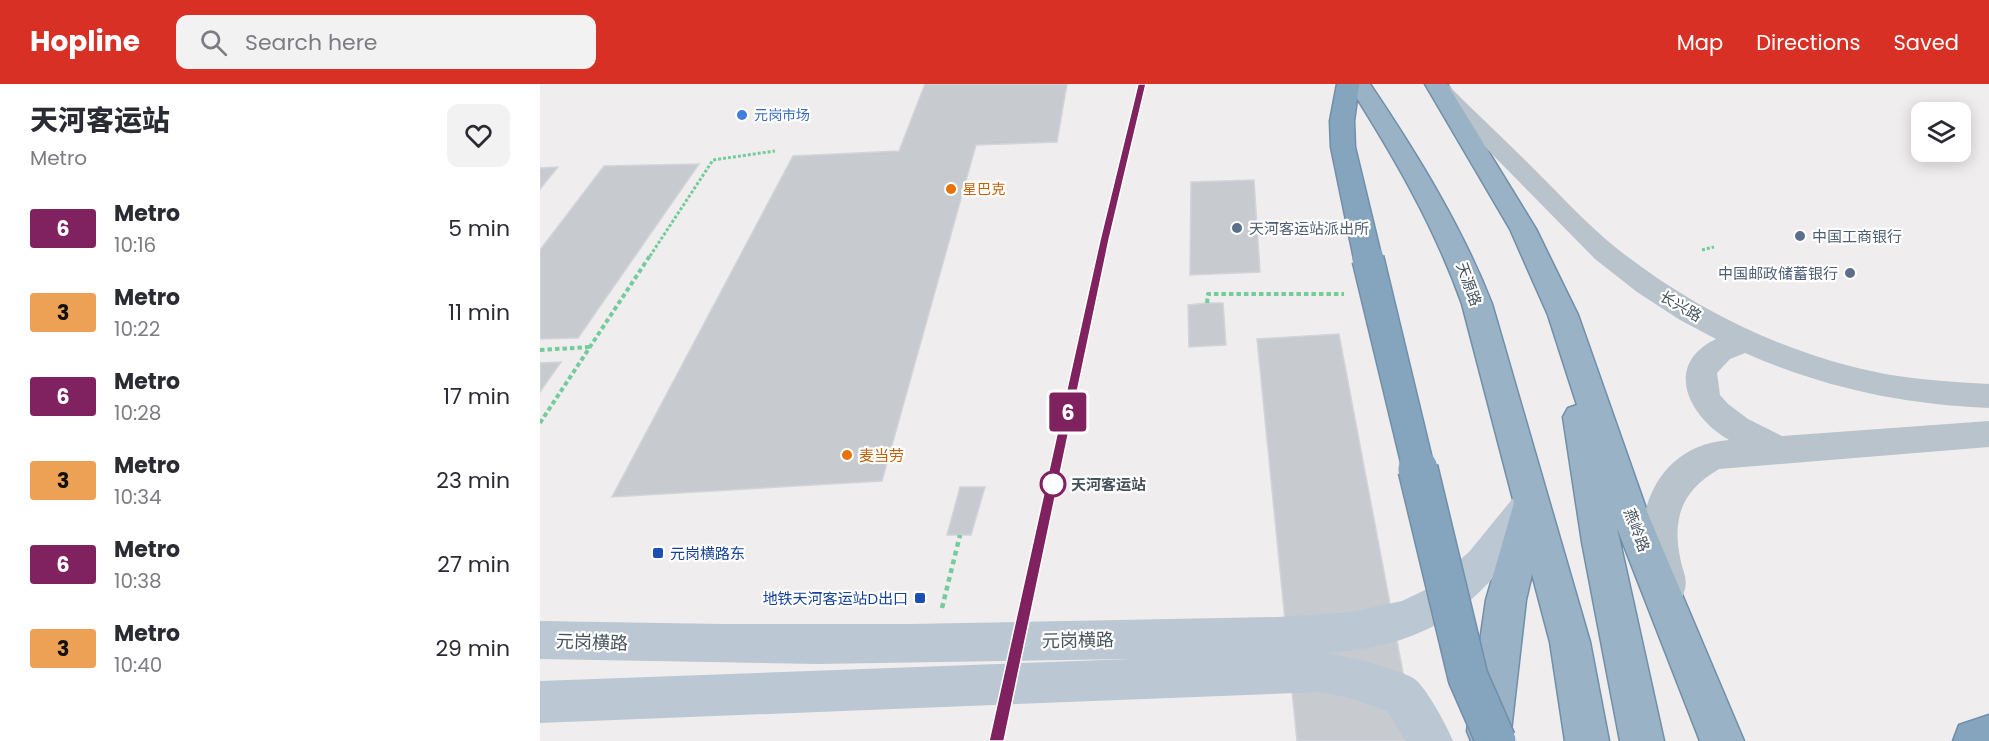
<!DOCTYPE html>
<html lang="en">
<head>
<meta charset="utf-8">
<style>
	body { margin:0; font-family:Poppins,"Noto Sans SC",sans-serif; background:#f2f2f3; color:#2b2b33; height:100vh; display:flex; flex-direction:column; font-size:22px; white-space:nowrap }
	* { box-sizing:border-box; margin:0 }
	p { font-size:20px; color:#7c7c81 }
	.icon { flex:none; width:33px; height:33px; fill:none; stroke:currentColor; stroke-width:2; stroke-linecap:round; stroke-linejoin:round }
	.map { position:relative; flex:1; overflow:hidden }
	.drawer { display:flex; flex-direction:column; background:#fff; width:540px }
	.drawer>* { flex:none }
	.badge { padding:0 12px; border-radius:4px; font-size:21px; line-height:39px }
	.fabs { position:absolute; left:1371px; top:18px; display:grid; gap:12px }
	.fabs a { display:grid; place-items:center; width:60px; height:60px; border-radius:12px; background:#fff; box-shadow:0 3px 15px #0003; font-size:30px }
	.map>.badge { position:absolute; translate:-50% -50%; box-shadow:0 0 0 3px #fff }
	.round { display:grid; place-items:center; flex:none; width:63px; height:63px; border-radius:12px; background:#f2f2f3 }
	.headline { display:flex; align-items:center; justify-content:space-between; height:102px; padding:0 30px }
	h1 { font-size:28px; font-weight:800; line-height:45px }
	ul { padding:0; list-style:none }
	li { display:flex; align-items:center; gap:18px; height:84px; padding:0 30px }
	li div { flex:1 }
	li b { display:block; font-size:22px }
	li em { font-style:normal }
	li .badge { min-width:66px; font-weight:700; text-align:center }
	header { display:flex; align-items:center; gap:36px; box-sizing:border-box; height:84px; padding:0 30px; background:#d93025; color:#fff }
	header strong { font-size:28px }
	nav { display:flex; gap:33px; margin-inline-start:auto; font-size:21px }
	.search { width:420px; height:54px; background:#f2f2f3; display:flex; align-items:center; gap:15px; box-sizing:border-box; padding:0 21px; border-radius:12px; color:#7c7c81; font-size:22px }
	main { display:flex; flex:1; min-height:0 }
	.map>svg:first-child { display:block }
	.building { fill:#c7cbd0; stroke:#d1d4d9; stroke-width:1.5 }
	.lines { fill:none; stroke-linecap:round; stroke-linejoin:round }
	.trunk-casing { stroke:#708fa9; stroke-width:3 }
	.motorway-casing { stroke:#708fa9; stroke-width:3 }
	.path-far2 { stroke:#73cc9b; stroke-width:3; stroke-dasharray:3 2; stroke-linecap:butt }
	.path-far1 { stroke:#73cc9b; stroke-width:4; stroke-dasharray:4.5 3; stroke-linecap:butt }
	.path { stroke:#73cc9b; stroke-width:4.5; stroke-dasharray:5 4; stroke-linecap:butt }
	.tertiary { fill:#b9c3cb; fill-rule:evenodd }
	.secondary { fill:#bbc7d2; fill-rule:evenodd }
	.trunk { fill:#99b2c5; fill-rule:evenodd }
	.motorway { fill:#85a4bd; fill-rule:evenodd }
	.motorway-bridge-far1-casing { stroke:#708fa9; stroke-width:34; stroke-linecap:butt }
	.motorway-bridge-casing { stroke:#708fa9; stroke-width:42; stroke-linecap:butt }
	.motorway-bridge-far1 { stroke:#85a4bd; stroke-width:31 }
	.motorway-bridge { stroke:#85a4bd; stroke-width:39 }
	.line { fill:#80225f; stroke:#fff; stroke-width:1.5 }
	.shop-dot { fill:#3f7fe0; stroke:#fff; stroke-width:2 }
	.food-dot { fill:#e8710a; stroke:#fff; stroke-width:2 }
	.service-dot { fill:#5c6f8a; stroke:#fff; stroke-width:2 }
	.stop-dot { fill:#fff; stroke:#80225f; stroke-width:3 }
	.transit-dot { fill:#1a4fb4; stroke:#fff; stroke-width:2 }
	.labels { text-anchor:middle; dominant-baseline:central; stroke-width:4.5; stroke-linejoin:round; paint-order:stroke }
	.far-shop-label { font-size:14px; fill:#366cbe; stroke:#fff; text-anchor:start }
	.far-food-label { font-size:14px; fill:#c56008; stroke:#fff; text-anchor:start }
	.service-label { font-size:15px; fill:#4e5e75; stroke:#fff; text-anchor:start }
	.street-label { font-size:15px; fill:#46525b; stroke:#fff }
	.food-label { font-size:15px; fill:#c56008; stroke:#fff; text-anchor:start }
	.stop-label { font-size:15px; font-weight:bold; fill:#46525b; stroke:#fff; text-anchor:start }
	.transit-label { font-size:15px; fill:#164399; stroke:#fff; text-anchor:start }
	.near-street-label { font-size:18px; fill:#46525b; stroke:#fff }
</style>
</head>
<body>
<header>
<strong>Hopline</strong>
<div class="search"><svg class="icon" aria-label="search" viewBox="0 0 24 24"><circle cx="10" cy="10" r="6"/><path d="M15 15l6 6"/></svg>Search here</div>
<nav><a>Map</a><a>Directions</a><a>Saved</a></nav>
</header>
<main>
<section class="drawer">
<div class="headline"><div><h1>天河客运站</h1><p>Metro</p></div><a class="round"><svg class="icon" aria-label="heart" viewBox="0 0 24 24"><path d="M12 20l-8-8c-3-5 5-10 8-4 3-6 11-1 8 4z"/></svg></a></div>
<ul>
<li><span class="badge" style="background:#80225f;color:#fff">6</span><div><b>Metro</b><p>10:16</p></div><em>5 min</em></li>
<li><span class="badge" style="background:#eca154;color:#111">3</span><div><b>Metro</b><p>10:22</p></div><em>11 min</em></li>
<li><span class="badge" style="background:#80225f;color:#fff">6</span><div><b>Metro</b><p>10:28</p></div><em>17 min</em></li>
<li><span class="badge" style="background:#eca154;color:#111">3</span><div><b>Metro</b><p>10:34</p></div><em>23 min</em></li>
<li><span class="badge" style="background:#80225f;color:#fff">6</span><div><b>Metro</b><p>10:38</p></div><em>27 min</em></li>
<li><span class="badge" style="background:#eca154;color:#111">3</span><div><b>Metro</b><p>10:40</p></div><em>29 min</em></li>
</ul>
</section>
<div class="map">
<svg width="1449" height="657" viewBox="0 0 1449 657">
	<rect width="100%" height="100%" fill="#f0edee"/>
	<g class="building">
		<path d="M385,0h142l-10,58 -81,3 -94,336 -270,16 181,-341 106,-5z"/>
		<path d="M159,80l-121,174 -38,1v-89l64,-84z"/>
		<path d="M18,83l-18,22v-21z"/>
		<path d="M714,96l6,92 -70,3 1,-93z"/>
		<path d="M667,219h16l3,42 -37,2 -1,-42z"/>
		<path d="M799,250l77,407h-119l-40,-402z"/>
		<path d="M21,278l-21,30v-29z"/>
		<path d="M420,403h25l-14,48h-24z"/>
	</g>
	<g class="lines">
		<g class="trunk-casing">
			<g id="trunk">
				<path d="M808,0h22c47,70 91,141 122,220l98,338 19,99h-44l-15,-99 -18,-68 -6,26 -15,131 -4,10h-36l-4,-10 19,-131 28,-97 -52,-199c-28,-79 -69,-149 -114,-220z"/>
				<path d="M885,0h22l89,145 42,86 70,199 96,227h-44l-83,-213 47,213h-44l-38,-199 -19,-125 5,-9 9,-3 -29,-90 -38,-86z"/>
			</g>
		</g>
		<g class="motorway-casing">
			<g id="motorway">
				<path d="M797,0h22l-5,37 1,26 27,112 -4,6 -10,3 -10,-3 -4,-6 -23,-112 -1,-26z"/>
				<path d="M1449,631v26h-36l6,-16z"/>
			</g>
		</g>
		<g class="path-far2">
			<path d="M1162,166l12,-3"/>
			<path d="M110,172l63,-96 62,-9"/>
		</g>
		<g class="path-far1">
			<path d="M667,219l1,-9h136"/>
			<path d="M0,266l51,-3"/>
			<path d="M0,339l111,-169"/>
		</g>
		<path class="path" d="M402,524l18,-73"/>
		<path class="tertiary" d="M903,0l5,1c29,29 59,57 88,86 26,26 51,53 79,76 78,62 171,108 270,127 34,6 69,8 104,10v24c-87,-4 -164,-20 -244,-55l-15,6 -13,14 3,22 8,9 20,15 34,17 207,-15v26l-270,22c-36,21 -47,47 -39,88 3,18 10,22 2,41l-14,5 -14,-5c-29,-64 -7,-152 75,-158 -40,-23 -67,-75 -13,-101l-36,-19 -43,-28 -42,-33 -166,-169 3,-5z"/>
		<path class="secondary" d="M991,404l13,4 5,11 -5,11c-65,88 -103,131 -218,139 18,2 78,17 90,27 12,11 31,46 37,61h-47l-19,-30 -37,-13 -30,-6 -780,31v-42l592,-22 -315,5 -277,-5v-38l184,3h185l369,-7 74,-5 50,-11 23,-11 44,-38 49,-60z"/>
		<use href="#trunk" class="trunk"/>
		<use href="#motorway" class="motorway"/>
		<g class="motorway-bridge-far1-casing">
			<path id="motorway-bridge-far1" d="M828,175l51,212"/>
		</g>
		<g class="motorway-bridge-casing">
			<path id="motorway-bridge" d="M878,385l50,208 28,64"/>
		</g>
		<use href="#motorway-bridge-far1" class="motorway-bridge-far1"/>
		<use href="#motorway-bridge" class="motorway-bridge"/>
	</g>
	<path class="line" d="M598,0h8l-37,156 -105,501h-15l111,-501z"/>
	<circle class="shop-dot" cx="202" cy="31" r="6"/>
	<g class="food-dot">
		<circle cx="411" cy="105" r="6"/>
		<circle cx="307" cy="371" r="6"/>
	</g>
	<g class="service-dot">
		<circle cx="697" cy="144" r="6"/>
		<circle cx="1260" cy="152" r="6"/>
		<circle cx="1310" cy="189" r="6"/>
	</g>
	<circle class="stop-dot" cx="513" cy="400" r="12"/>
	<g class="transit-dot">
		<rect x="112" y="463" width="12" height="12" rx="3"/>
		<rect x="374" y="508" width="12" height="12" rx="3"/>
	</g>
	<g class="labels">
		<g class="far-shop-label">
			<text x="214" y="31">元岗市场</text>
		</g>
		<g class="far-food-label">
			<text x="423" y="105">星巴克</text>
		</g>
		<g class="service-label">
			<text x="709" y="144">天河客运站派出所</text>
			<text x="1272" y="152">中国工商银行</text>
			<text x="1298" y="189" text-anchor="end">中国邮政储蓄银行</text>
		</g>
		<g class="street-label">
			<text transform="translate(929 200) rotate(70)">天源路</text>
			<text transform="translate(1141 222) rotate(30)">长兴路</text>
			<text transform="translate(1097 446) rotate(69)">燕岭路</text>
		</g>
		<g class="food-label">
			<text x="319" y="371">麦当劳</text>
		</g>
		<g class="stop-label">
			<text x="531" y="400">天河客运站</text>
		</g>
		<g class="transit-label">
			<text x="130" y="469">元岗横路东</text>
			<text x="368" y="514" text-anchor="end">地铁天河客运站D出口</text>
		</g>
		<g class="near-street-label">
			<text transform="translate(538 556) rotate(-1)">元岗横路</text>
			<text transform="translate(52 558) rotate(2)">元岗横路</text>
		</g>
	</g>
</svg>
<div class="fabs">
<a><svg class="icon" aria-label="layers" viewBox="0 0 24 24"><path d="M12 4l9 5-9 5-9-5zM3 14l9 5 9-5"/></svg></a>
</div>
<b class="badge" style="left:528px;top:328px;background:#80225f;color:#fff">6</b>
</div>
</main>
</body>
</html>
